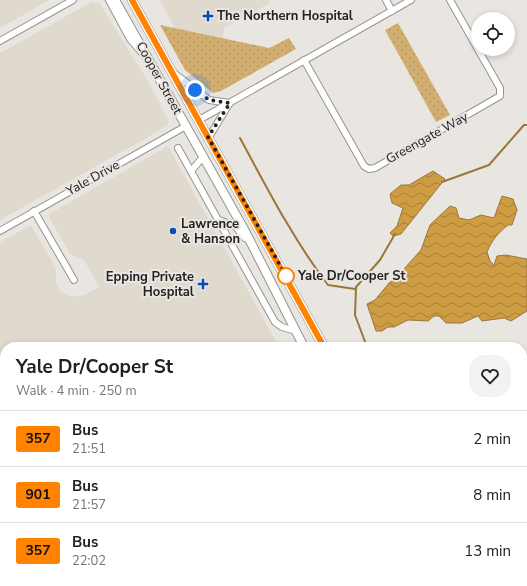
<!DOCTYPE html>
<html lang="en">
<head>
<meta charset="utf-8">
<style>
	body { margin:0; font-family:"Nunito Sans",sans-serif; background:#f2f2f2; color:#202124; height:100vh; display:flex; flex-direction:column; font-size:15px; white-space:nowrap }
	* { box-sizing:border-box; margin:0 }
	p { font-size:13px; color:#757577 }
	.icon { flex:none; width:22px; height:22px; fill:none; stroke:currentColor; stroke-width:2; stroke-linecap:round; stroke-linejoin:round }
	.map { position:relative; flex:1; overflow:hidden }
	.panel { position:absolute; left:0px; top:342px; width:527px; height:244px; display:flex; flex-direction:column; background:#fff; border-radius:16px 16px 0 0; box-shadow:0 2px 6px #0003 }
	.panel>* { flex:none }
	.badge { padding:0 8px; border-radius:3px; font-size:14px; line-height:26px }
	.tools { position:absolute; left:471px; top:12px; display:grid; gap:8px }
	.tools a { display:grid; place-items:center; width:44px; height:44px; border-radius:50%; background:#fff; box-shadow:0 2px 6px #0003; font-size:20px }
	.you { position:absolute; width:20px; height:20px; margin:-10px; border:3px solid #fff; border-radius:50%; background:#1a73e8; box-shadow:0 0 0 6px #1a73e833 }
	.map>.badge { position:absolute; translate:-50% -50%; box-shadow:0 0 0 2px #fff }
	.round { display:grid; place-items:center; flex:none; width:42px; height:42px; border-radius:16px; background:#f2f2f2 }
	.head { display:flex; align-items:center; justify-content:space-between; height:68px; padding:0 16px }
	h1 { font-size:19px; font-weight:700; line-height:30px }
	ul { padding:0; list-style:none }
	li { display:flex; align-items:center; gap:12px; height:56px; padding:0 16px; border-top:1px solid #e0e0e0 }
	li div { flex:1 }
	li b { display:block; font-size:15px }
	li em { font-style:normal }
	li .badge { min-width:44px; font-weight:700; text-align:center }
	.map>svg:first-child { display:block }
	.built { fill:#dfd9ce }
	.green { fill:url(#green-dots) }
	.water { fill:url(#water-waves); stroke:#9a7739 }
	.lines { fill:none; stroke-linecap:round; stroke-linejoin:round }
	.stream { stroke:#9a7739; stroke-width:2 }
	.minor-casing { stroke:#969490; stroke-width:8 }
	.major-casing { stroke:#969490; stroke-width:10 }
	.minor { stroke:#fff; stroke-width:6 }
	.major { stroke:#fff; stroke-width:8 }
	.line-casing { stroke:#fff; stroke-width:9 }
	.line { stroke:#ff8200; stroke-width:6 }
	.walk { stroke:#232221; stroke-width:4; stroke-dasharray:0 7.2 }
	.poi-dot { fill:#024db7; stroke:#e9e6e2; stroke-width:1.5 }
	.stop-dot { fill:#fff; stroke:#ff8200; stroke-width:2 }
	.labels { text-anchor:middle; dominant-baseline:central; stroke-width:4; stroke-linejoin:round; paint-order:stroke }
	.poi-label { font-size:13px; font-weight:bold; fill:#232221; stroke:#e9e6e2; text-anchor:start }
	.street-label { font-size:13px; fill:#232221; stroke:#e9e6e2 }
	.stop-label { font-size:13px; font-weight:bold; fill:#232221; stroke:#e9e6e2; text-anchor:start }
</style>
</head>
<body>
<div class="map">
<svg width="527" height="586" viewBox="0 0 527 586">
	<defs>
		<pattern id="green-dots" width="8" height="8" patternUnits="userSpaceOnUse"><rect width="8" height="8" fill="#d2ae71"/><path d="M2 2h.1M6 6h.1" fill="none" stroke="#b49562" stroke-width="1.8" stroke-linecap="round"/></pattern>
		<pattern id="water-waves" width="16" height="10" patternUnits="userSpaceOnUse"><rect width="16" height="10" fill="#cd9c43"/><path d="M0 5q4-4 8 0t8 0" fill="none" stroke="#a67f38"/></pattern>
	</defs>
	<rect width="100%" height="100%" fill="#e9e6e2"/>
	<g class="built">
		<path d="M0,0h49l-49,28z"/>
		<path d="M160,0h109l1,3 -46,25 -1,11 -48,-10z"/>
		<path d="M92,2l8,2 49,79 20,39 -3,4 -23,14 -143,80v-167z"/>
		<path d="M168,146l111,201h-274v160l-5,2v-267l29,-16 3,1 23,39 1,5v12l5,9 11,5 10,-2 1,1 16,-9 -15,-27 -14,-6 -21,-37v-3z"/>
		<path d="M5,535v46h59l-16,5h-48v-48z"/>
	</g>
	<g class="green">
		<path d="M398,23l52,92 -14,7 -51,-92z"/>
		<path d="M160,25l109,23 20,-10 7,11 -75,42 -8,2 -28,-23z"/>
		<path d="M527,549v37h-55l5,-5h45v-29z"/>
		<path d="M64,581h330l-10,5h-336z"/>
	</g>
	<g class="water">
		<path d="M433,171l12,8 -44,55 -8,2 -3,-3 7,-7 6,-18 -11,-5 -2,-9 11,-9h8z"/>
		<path d="M502,196l11,3 4,11 -5,15h-4c-10,8 -16,15 -21,27l3,9 4,4 3,-9 9,-1 21,4v52l-16,10 -7,-3 -22,3 -4,-5 -16,7h-16l-7,-7h-5l-6,5 -20,-1 -14,7h-6l-6,4h-6l-9,-27 8,-4 14,-17 6,-4 26,-29 9,-25 20,-19 6,2 3,10 10,2 12,-5 13,3z"/>
		<path d="M197,581h10l12,5h-35z"/>
	</g>
	<g class="lines">
		<g class="stream">
			<path d="M240,138c27,50 53,101 88,147l27,4"/>
			<path d="M442,182l47,-17 35,-40h3"/>
			<path d="M367,347l-12,-32 1,-28 24,-27 15,-26"/>
			<path d="M250,581l2,5"/>
			<path d="M123,586l12,-5"/>
		</g>
		<g class="minor-casing">
			<g id="minor">
				<path d="M109,0l21,39 12,14"/>
				<path d="M386,0l6,11"/>
				<path d="M0,41l73,-41"/>
				<path d="M304,60l60,106 5,3 6,-1 125,-72v-8l-50,-88"/>
				<path d="M175,74l34,26 21,3"/>
				<path d="M199,120l212,-120"/>
				<path d="M209,137l20,-33"/>
				<path d="M178,148l97,174 7,5 14,4"/>
				<path d="M191,171l12,-14"/>
				<path d="M34,211l40,69"/>
				<path d="M219,220l16,6 10,12"/>
				<path d="M0,231l186,-105"/>
				<path d="M0,518l5,-2"/>
				<path d="M0,528l5,-3"/>
			</g>
		</g>
		<g class="major-casing">
			<g id="major">
				<path d="M115,0l130,231 59,116"/>
				<path d="M132,0l192,347"/>
				<path d="M522,512l5,-3"/>
				<path d="M522,536l5,-2"/>
				<path d="M415,581l4,5"/>
				<path d="M384,586l5,-5"/>
				<path d="M402,586l8,-5"/>
				<path d="M440,586l7,-5"/>
				<path d="M465,586l4,-5"/>
			</g>
		</g>
		<use href="#minor" class="minor"/>
		<use href="#major" class="major"/>
	</g>
	<g class="lines">
		<g class="line-casing">
			<path id="line" d="M132,0l192,347"/>
		</g>
		<use href="#line" class="line"/>
		<path class="walk" d="M195,90l14,10 21,3 -22,34 78,139"/>
	</g>
	<g class="poi-dot">
		<path d="M206 10h4v4h4v4h-4v4h-4v-4h-4v-4h4z"/>
		<circle cx="173" cy="231" r="4"/>
		<path d="M201 278h4v4h4v4h-4v4h-4v-4h-4v-4h4z"/>
	</g>
	<circle class="stop-dot" cx="286" cy="276" r="8"/>
	<g class="labels">
		<g class="poi-label">
			<text x="217" y="16">The Northern Hospital</text>
			<text x="181" y="224">Lawrence<tspan x="181" dy="15">&amp; Hanson</tspan></text>
			<text x="194" y="277" text-anchor="end">Epping Private<tspan x="194" dy="15">Hospital</tspan></text>
		</g>
		<g class="street-label">
			<text transform="translate(159 78) rotate(61)">Cooper Street</text>
			<text transform="translate(427 138) rotate(-29)">Greengate Way</text>
			<text transform="translate(93 178) rotate(-29)">Yale Drive</text>
		</g>
		<g class="stop-label">
			<text x="298" y="276">Yale Dr/Cooper St</text>
		</g>
	</g>
</svg>
<div class="tools">
<a><svg class="icon" aria-label="locate" viewBox="0 0 24 24"><circle cx="12" cy="12" r="6"/><path d="M12 2v4M12 18v4M2 12h4M18 12h4"/></svg></a>
</div>
<div class="you" style="left:195px;top:90px"></div>
<section class="panel">
<div class="head"><div><h1>Yale Dr/Cooper St</h1><p>Walk · 4 min · 250 m</p></div><a class="round"><svg class="icon" aria-label="heart" viewBox="0 0 24 24"><path d="M12 20l-8-8c-3-5 5-10 8-4 3-6 11-1 8 4z"/></svg></a></div>
<ul>
<li><span class="badge" style="background:#ff8200;color:#111">357</span><div><b>Bus</b><p>21:51</p></div><em>2 min</em></li>
<li><span class="badge" style="background:#ff8200;color:#111">901</span><div><b>Bus</b><p>21:57</p></div><em>8 min</em></li>
<li><span class="badge" style="background:#ff8200;color:#111">357</span><div><b>Bus</b><p>22:02</p></div><em>13 min</em></li>
</ul>
</section>
</div>
</body>
</html>
